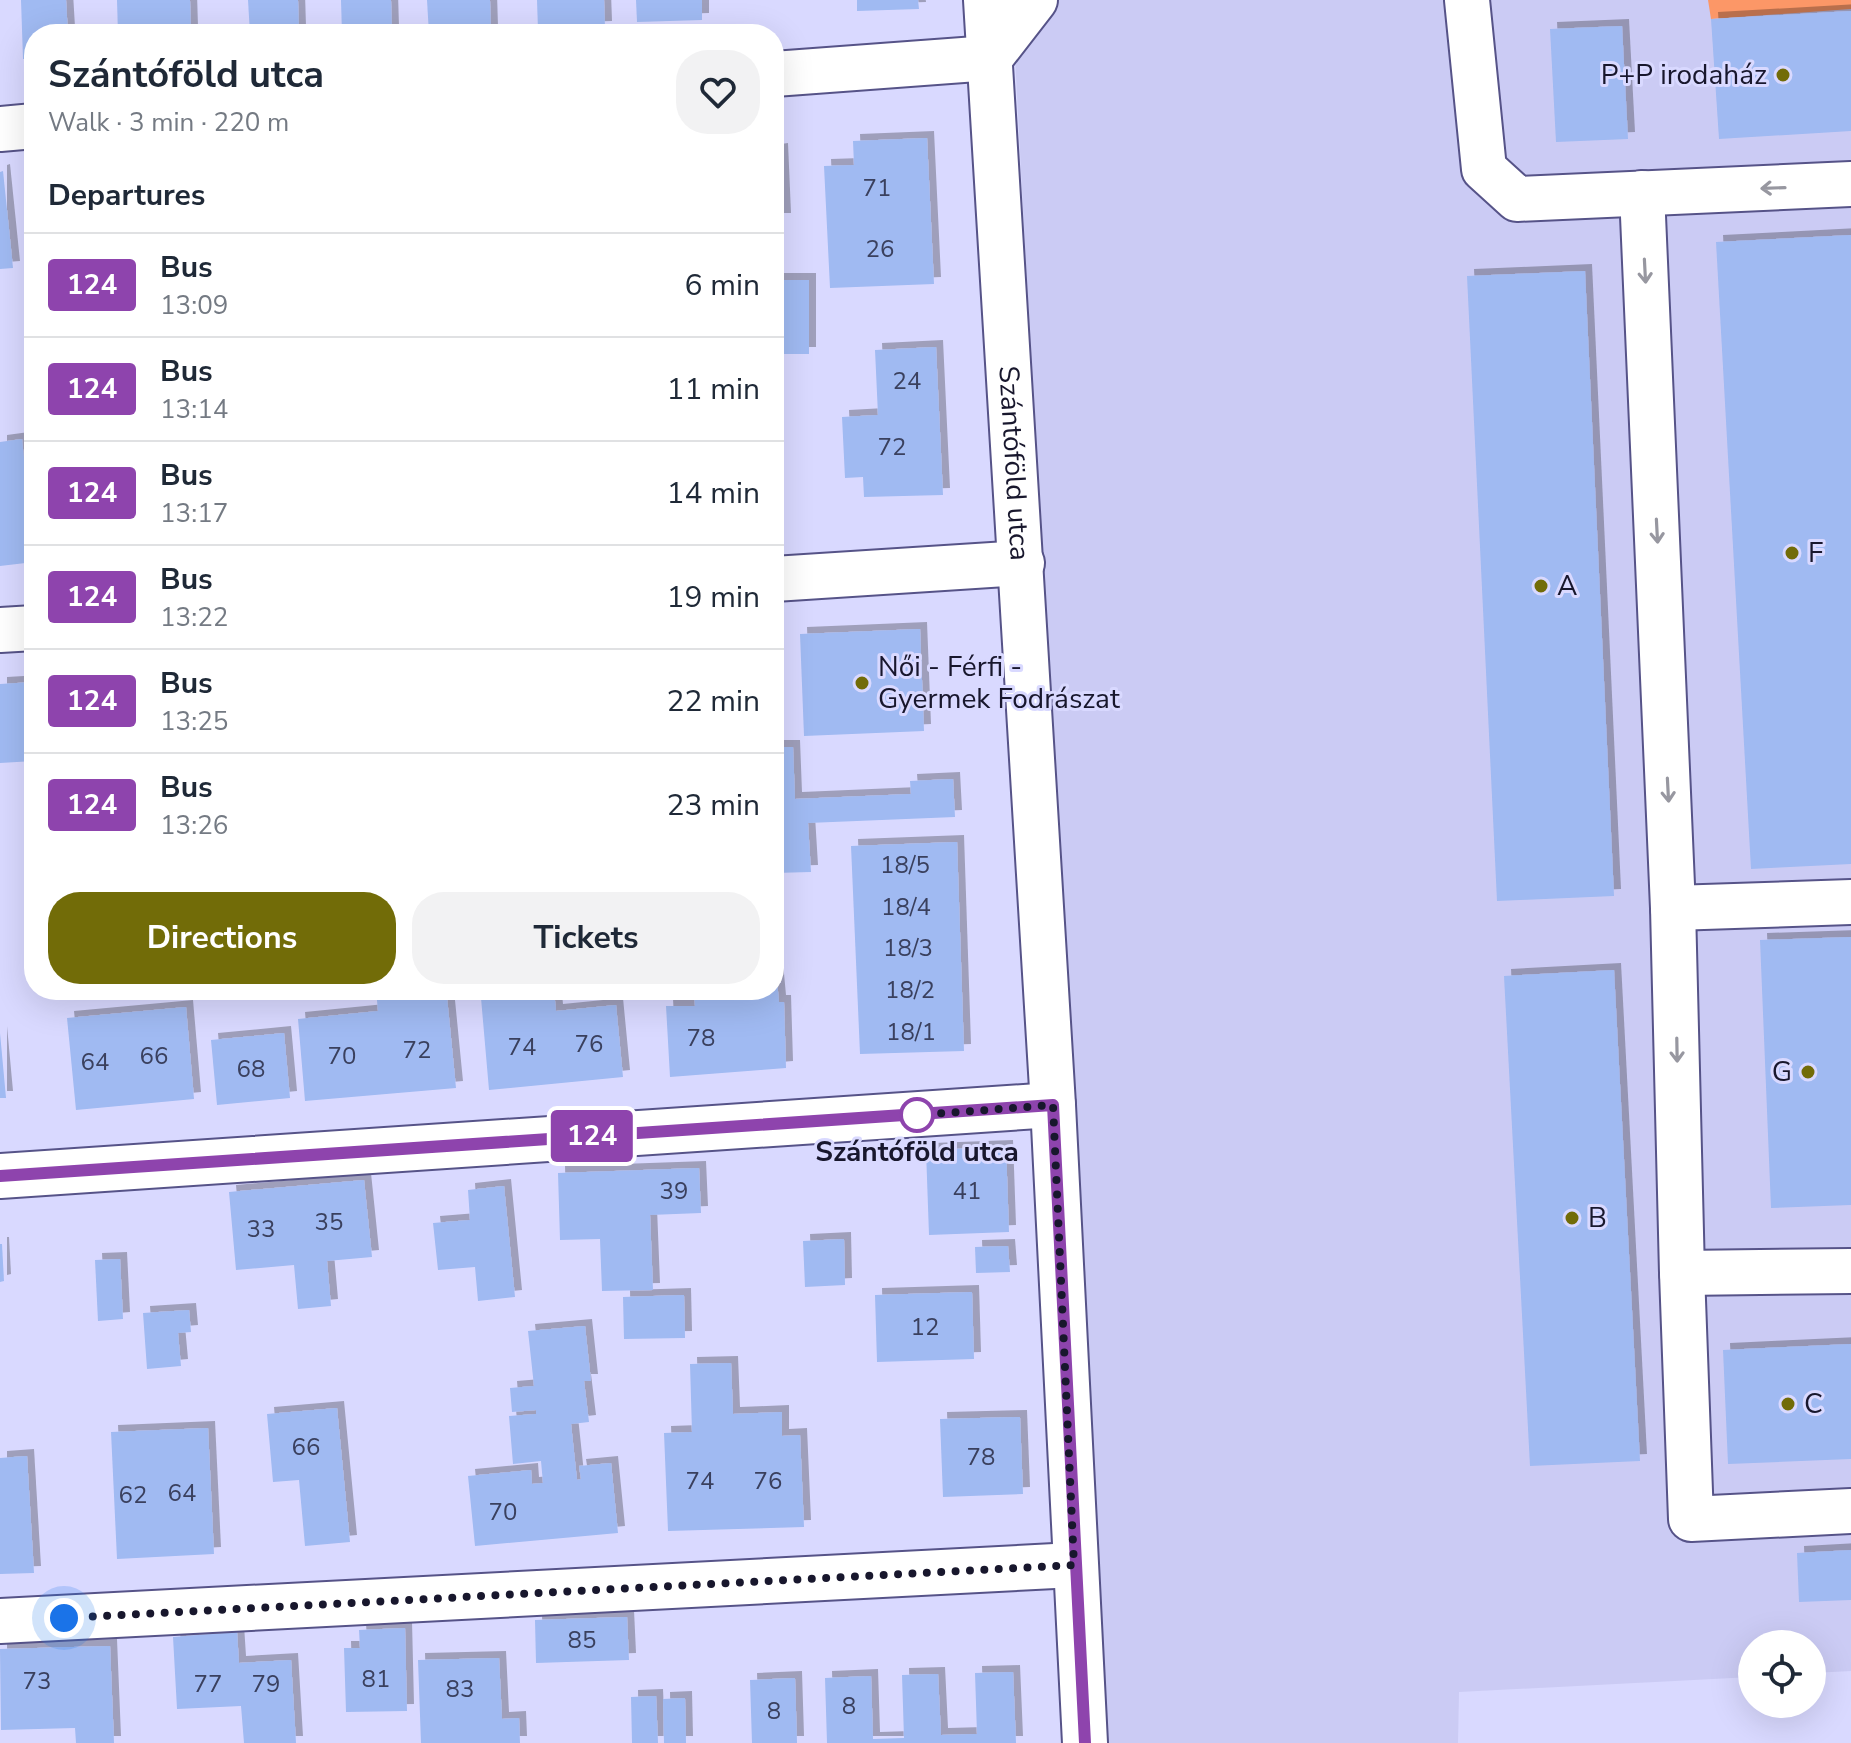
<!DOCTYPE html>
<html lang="en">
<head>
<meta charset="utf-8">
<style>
	body { margin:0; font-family:"Nunito Sans",sans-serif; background:#f2f2f3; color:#1f2937; height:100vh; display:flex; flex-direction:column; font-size:30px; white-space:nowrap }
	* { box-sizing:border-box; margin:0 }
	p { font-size:26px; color:#747a83 }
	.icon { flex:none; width:44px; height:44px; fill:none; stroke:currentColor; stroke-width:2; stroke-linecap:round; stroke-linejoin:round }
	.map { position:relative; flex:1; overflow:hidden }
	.details { position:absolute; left:24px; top:24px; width:760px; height:976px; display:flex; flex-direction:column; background:#fff; border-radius:32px; box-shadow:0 8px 32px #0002 }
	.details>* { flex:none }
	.badge { padding:0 16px; border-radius:6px; font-size:28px; line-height:52px }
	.controls { position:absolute; left:1738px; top:1630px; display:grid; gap:16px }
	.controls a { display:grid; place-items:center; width:88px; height:88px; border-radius:50%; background:#fff; box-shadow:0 8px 32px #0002; font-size:40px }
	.you { position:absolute; width:40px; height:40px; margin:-20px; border:6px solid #fff; border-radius:50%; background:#1a73e8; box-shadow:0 0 0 12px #1a73e833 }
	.map>.badge { position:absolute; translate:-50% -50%; box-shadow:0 0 0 4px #fff }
	h2 { padding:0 24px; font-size:30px; line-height:72px }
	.round { display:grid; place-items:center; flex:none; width:84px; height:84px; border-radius:32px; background:#f2f2f3 }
	.head { display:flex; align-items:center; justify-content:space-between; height:136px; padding:0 24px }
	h1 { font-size:38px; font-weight:700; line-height:60px }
	.primary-button { display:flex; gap:16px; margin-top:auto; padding:16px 24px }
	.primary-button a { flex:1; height:92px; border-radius:32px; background:#726c08; color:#fff; font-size:32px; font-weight:700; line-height:92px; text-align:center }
	.primary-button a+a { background:#f2f2f3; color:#1f2937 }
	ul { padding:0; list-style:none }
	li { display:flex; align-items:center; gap:24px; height:104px; padding:0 24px; border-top:2px solid #e0e1e3 }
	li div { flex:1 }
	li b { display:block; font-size:30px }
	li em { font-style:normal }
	li .badge { min-width:88px; font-weight:700; text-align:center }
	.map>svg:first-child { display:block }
	.built { fill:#cbcbf4 }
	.green { fill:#fc9767 }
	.building { fill:#a0baf2; filter:url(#shadow) }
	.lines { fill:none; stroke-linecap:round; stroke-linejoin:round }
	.minor-casing { stroke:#565388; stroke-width:48 }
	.minor { stroke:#fff; stroke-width:44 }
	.oneway { stroke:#9797a0 }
	.line-casing { stroke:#fff; stroke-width:18 }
	.line { stroke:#8e44ad; stroke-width:12 }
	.walk { stroke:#18172d; stroke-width:8; stroke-dasharray:0 14.4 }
	.poi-dot { fill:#726c08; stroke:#d9d9ff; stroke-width:3 }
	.stop-dot { fill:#fff; stroke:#8e44ad; stroke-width:4 }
	.labels { text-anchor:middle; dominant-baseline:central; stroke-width:6; stroke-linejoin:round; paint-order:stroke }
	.number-label { font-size:24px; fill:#3a405e }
	.poi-label { font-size:28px; fill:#18172d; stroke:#d9d9ff; text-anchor:start }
	.street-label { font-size:28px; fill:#18172d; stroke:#d9d9ff }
	.stop-label { font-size:28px; font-weight:bold; fill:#18172d; stroke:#d9d9ff }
</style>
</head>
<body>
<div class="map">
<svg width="1851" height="1743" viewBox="0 0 1851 1743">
	<defs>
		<filter id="shadow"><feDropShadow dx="7" dy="-7" stdDeviation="0" flood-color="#0004"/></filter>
	</defs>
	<rect width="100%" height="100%" fill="#d9d9ff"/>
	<path class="built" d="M1012,0h839v1671l-39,2v-29h-60v33l-293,15 -1,51h-354z"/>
	<path class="green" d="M1708,0h143v9l-140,10z"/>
	<g class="building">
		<path d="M21,0h45l2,34h-34v25h-11z"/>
		<path d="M117,0h73l1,34h-73z"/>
		<path d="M248,0h50l1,34h-49z"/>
		<path d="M341,0h50l1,34h-50z"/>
		<path d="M427,0h63l1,34h-62z"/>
		<path d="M537,0h67l1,28 -67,2z"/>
		<path d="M636,0h66v20l-65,2z"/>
		<path d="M857,0h61l1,9 -62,2z"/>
		<path d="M1851,11v120l-132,8 -8,-120z"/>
		<path d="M1622,26l6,113 -72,3 -6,-113z"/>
		<path d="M927,138l7,146 -104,4 -6,-122 30,-1 -1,-24z"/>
		<path d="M781,150l3,70h-10v-69z"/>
		<path d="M3,171l10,97 -13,1v-97z"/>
		<path d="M1851,235v629l-100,5 -35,-627z"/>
		<path d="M1585,271l29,625 -117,5 -30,-625z"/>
		<rect x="774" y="280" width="35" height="74"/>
		<path d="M936,347l7,148 -79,2 -1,-20 -18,1 -3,-61 36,-2 -3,-65z"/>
		<path d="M22,439l12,123 -34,4v-124z"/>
		<path d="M920,629l4,102 -120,5 -4,-102z"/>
		<path d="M34,682v79l-34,2v-79z"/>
		<path d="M774,747h19l2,52 116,-5 -1,-13 43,-2 2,38 -147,6 3,49 -37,1z"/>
		<path d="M34,806v47h-3l-3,-46z"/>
		<path d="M957,842l7,209 -104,3 -9,-208z"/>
		<path d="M1851,937v268l-80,3 -11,-268z"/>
		<path d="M774,948l5,54h5l2,66 -116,9 -4,-71h29l-1,-16h80z"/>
		<path d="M1614,970l26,491 -110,5 -26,-490z"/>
		<path d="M376,990h41v10l30,-3 9,91 -151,13 -7,-82 80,-8z"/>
		<path d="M531,990h23l2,21 60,-6 7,72 -134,13 -8,-92 51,-4z"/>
		<path d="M186,1007l8,92 -118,11 -9,-92z"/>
		<path d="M0,1033l6,65h-6z"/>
		<path d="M284,1033l6,65 -73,7 -6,-65z"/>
		<path d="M1006,1147l3,85 -80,3 -3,-85z"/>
		<path d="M699,1168l2,45 -51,2 3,75 -51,1 -2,-52 -40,1 -2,-67z"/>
		<path d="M364,1180l8,77 -45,4 4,45 -33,3 -4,-44 -58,5 -7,-78z"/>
		<path d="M504,1186l11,111 -37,4 -3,-34 -37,3 -5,-47 37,-3 -2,-30z"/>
		<path d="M844,1239l1,46 -40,2 -2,-46z"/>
		<path d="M0,1244h2l2,37 -4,1z"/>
		<path d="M1008,1246l2,26 -34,1 -1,-26z"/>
		<path d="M120,1259l3,60 -25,2 -3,-61z"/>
		<path d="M972,1292l2,67 -97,3 -2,-67z"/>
		<path d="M684,1295l1,43 -61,1 -1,-42z"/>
		<path d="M189,1310l2,22 -13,1 3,33 -34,3 -4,-56z"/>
		<path d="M585,1326l6,55h-7l5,41 -18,2 6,56 4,-1 -2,-13 32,-3 7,70 -143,13 -7,-70 63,-6 1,14 11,-1 -2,-22 -28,3 -4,-48 27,-2v-4l-24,2 -2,-24 24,-2 -6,-55z"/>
		<path d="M1851,1344v115l-123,5 -5,-114z"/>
		<path d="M731,1363l2,51 49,-2v24l18,-1 4,92 -136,4 -4,-98 28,-1 -2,-68z"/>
		<path d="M337,1408l13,134 -45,4 -6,-66 -26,2 -6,-68z"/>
		<path d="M1020,1417l3,77 -80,3 -3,-78z"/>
		<path d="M208,1428l6,126 -97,5 -6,-127z"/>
		<path d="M27,1456l7,117 -34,1v-116z"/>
		<path d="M1851,1550v50l-52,2 -2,-49z"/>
		<path d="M627,1617l2,43 -93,3 -1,-43z"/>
		<path d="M405,1628l2,83 -61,1 -2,-64h16l-1,-18z"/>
		<path d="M237,1632l2,31 52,-3 5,83h-52l-3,-37 -64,3 -4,-72z"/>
		<path d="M110,1646l4,97h-38l-1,-15 -74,2 -1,-81z"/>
		<path d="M499,1658l3,61 17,-1 1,25h-99l-3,-83z"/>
		<path d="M1013,1672l3,71h-189l-2,-65 46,-2 2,63 31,-1 -2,-63 36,-1 3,61 36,-1 -2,-61z"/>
		<path d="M795,1678l2,65h-45l-2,-63z"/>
		<path d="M656,1696l2,47h-26l-1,-46z"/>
		<path d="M685,1698l1,45h-22l-1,-44z"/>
	</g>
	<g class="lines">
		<g class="minor-casing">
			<g id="minor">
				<path id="s1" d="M986,0l67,1105 32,638"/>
				<path d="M1467,0l17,169 33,30 334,-15"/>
				<path d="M990,58l45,-58"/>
				<path d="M774,74l216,-16"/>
				<path d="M0,129l34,-3"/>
				<path d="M1642,193l31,715 9,365 169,-2"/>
				<path d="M774,579l248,-16"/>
				<path d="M0,630l34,-2"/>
				<path d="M1673,908l178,-6"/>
				<path d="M0,1176l1053,-71"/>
				<path d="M1682,1273l9,246 160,-8"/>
				<path d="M0,1621l1074,-56"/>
			</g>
		</g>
		<use href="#minor" class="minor"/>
	</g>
	<defs><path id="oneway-shaft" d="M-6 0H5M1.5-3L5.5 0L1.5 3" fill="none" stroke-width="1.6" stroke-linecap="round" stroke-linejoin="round" transform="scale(2)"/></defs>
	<g class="oneway">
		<use href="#oneway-shaft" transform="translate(1773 188) rotate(178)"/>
		<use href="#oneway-shaft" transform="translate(1645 271) rotate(87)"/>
		<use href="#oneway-shaft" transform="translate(1657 531) rotate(87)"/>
		<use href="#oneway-shaft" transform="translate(1668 790) rotate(87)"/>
		<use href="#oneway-shaft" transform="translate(1677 1050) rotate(89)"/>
	</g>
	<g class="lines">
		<g class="line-casing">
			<path id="line" d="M0,1176l1053,-71 32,638"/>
		</g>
		<use href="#line" class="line"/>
		<path class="walk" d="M64,1618l1010,-53 -21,-460 -147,11 11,-1"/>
	</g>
	<g class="poi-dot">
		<circle cx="1783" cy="75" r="8"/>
		<circle cx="1792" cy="553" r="8"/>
		<circle cx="1541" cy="586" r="8"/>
		<circle cx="862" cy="683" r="8"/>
		<circle cx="1808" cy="1072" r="8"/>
		<circle cx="1572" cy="1218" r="8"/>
		<circle cx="1788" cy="1404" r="8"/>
	</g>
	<circle class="stop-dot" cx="917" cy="1115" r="16"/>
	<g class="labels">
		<g class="number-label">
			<text x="877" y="188">71</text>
			<text x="880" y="249">26</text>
			<text x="907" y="381">24</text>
			<text x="892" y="447">72</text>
			<text x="905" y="865">18/5</text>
			<text x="906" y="907">18/4</text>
			<text x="908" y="948">18/3</text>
			<text x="910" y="990">18/2</text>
			<text x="911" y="1032">18/1</text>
			<text x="701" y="1038">78</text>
			<text x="589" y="1044">76</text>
			<text x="522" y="1047">74</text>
			<text x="417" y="1050">72</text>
			<text x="154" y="1056">66</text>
			<text x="342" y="1056">70</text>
			<text x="95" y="1062">64</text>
			<text x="251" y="1069">68</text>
			<text x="674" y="1191">39</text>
			<text x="967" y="1191">41</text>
			<text x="329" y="1222">35</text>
			<text x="261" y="1229">33</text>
			<text x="925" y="1327">12</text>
			<text x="306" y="1447">66</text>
			<text x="981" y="1457">78</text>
			<text x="700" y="1481">74</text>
			<text x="768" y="1481">76</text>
			<text x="182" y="1493">64</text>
			<text x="133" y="1495">62</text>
			<text x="503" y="1512">70</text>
			<text x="582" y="1640">85</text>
			<text x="376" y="1679">81</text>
			<text x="37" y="1681">73</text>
			<text x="208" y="1684">77</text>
			<text x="266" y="1684">79</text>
			<text x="460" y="1689">83</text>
			<text x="849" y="1706">8</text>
			<text x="774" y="1711">8</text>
		</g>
		<g class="poi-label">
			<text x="1767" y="75" text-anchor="end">P+P irodaház</text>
			<text x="1808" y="553">F</text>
			<text x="1557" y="586">A</text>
			<text x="878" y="667">Női - Férfi -<tspan x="878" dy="32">Gyermek Fodrászat</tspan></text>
			<text x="1792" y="1072" text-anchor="end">G</text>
			<text x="1588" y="1218">B</text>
			<text x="1804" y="1404">C</text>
		</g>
		<g class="street-label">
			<text stroke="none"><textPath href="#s1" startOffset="464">Szántóföld utca</textPath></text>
		</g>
		<g class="stop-label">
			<text x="917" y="1152">Szántóföld utca</text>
		</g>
	</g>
</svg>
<div class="controls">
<a><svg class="icon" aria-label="locate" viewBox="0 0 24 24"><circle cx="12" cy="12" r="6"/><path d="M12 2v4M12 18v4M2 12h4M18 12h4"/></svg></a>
</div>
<div class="you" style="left:64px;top:1618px"></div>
<b class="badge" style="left:592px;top:1136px;background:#8e44ad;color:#fff">124</b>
<section class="details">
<div class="head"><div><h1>Szántóföld utca</h1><p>Walk · 3 min · 220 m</p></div><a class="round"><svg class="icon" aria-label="heart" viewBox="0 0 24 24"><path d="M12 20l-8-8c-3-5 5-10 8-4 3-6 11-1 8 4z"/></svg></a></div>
<h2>Departures</h2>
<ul>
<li><span class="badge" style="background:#8e44ad;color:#fff">124</span><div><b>Bus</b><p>13:09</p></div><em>6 min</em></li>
<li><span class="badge" style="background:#8e44ad;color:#fff">124</span><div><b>Bus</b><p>13:14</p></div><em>11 min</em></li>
<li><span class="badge" style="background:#8e44ad;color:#fff">124</span><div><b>Bus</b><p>13:17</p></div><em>14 min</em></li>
<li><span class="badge" style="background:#8e44ad;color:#fff">124</span><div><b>Bus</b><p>13:22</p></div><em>19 min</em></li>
<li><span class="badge" style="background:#8e44ad;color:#fff">124</span><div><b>Bus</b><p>13:25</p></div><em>22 min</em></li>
<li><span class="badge" style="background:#8e44ad;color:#fff">124</span><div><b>Bus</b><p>13:26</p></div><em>23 min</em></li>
</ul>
<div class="primary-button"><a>Directions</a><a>Tickets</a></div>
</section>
</div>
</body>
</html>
